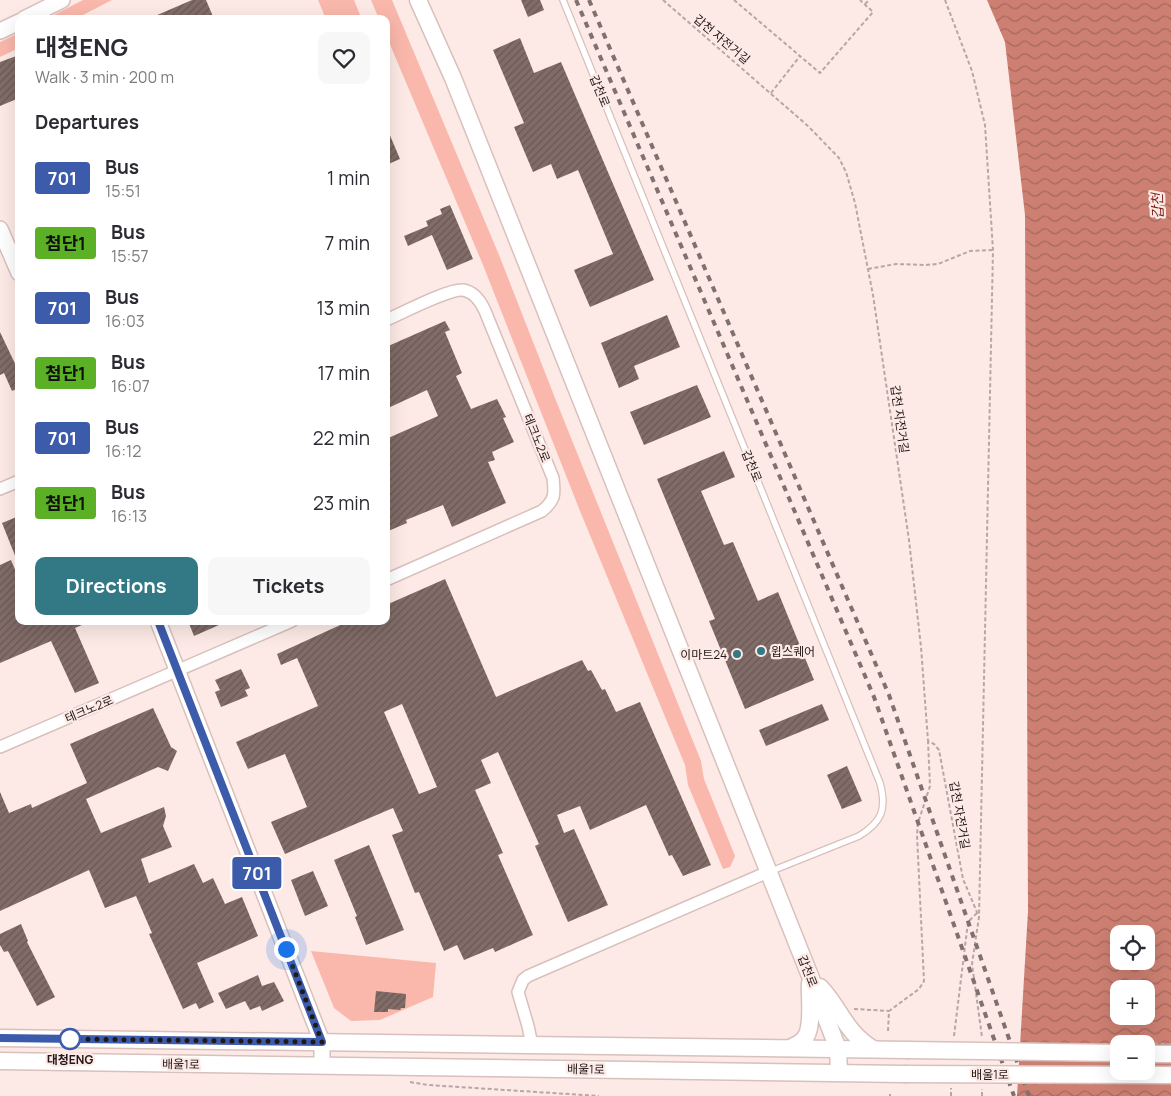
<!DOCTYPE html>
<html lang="en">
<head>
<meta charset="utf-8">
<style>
	body { margin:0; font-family:Manrope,"Noto Sans KR",sans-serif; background:#f7f7f7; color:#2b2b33; height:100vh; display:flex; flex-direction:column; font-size:19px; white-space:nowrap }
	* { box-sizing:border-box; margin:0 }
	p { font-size:16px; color:#7c7c81 }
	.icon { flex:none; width:28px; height:28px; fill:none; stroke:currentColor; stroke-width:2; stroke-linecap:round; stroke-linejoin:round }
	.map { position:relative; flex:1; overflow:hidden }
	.sheet { position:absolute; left:15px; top:15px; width:375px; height:610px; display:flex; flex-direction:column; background:#fff; border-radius:10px; box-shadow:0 5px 20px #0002 }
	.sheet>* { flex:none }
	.badge { padding:0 10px; border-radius:4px; font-size:18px; line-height:32px }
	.controls { position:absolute; left:1110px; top:925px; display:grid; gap:10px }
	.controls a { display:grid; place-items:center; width:45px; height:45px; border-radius:10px; background:#fff; box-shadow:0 5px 20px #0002; font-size:25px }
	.you { position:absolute; width:25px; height:25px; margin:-12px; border:4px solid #fff; border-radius:50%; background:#1a73e8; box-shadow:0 0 0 8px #1a73e833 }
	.map>.badge { position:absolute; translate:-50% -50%; box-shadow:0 0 0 2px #fff }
	h2 { padding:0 20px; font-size:19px; line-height:45px }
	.round { display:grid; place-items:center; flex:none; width:52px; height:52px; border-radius:10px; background:#f7f7f7 }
	.summary { display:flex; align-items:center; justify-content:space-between; height:85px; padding:0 20px }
	h1 { font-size:24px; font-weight:700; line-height:38px }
	.primary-button { display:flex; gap:10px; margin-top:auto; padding:10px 20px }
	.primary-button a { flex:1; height:58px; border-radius:10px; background:#327885; color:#fff; font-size:20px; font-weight:700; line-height:58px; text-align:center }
	.primary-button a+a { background:#f7f7f7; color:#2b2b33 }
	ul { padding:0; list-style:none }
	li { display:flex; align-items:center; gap:15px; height:65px; padding:0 20px }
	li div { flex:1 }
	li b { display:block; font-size:19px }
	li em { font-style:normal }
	li .badge { min-width:55px; font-weight:700; text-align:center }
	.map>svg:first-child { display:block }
	.grass { fill:#f9b8ab }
	.water { fill:url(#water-waves); fill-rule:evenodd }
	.building { fill:url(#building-hatch); fill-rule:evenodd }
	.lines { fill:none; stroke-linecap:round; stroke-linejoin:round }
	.service-casing { stroke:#d8c0bc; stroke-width:8 }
	.minor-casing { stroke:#d8c0bc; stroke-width:14 }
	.tertiary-casing { stroke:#d8c0bc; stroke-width:18 }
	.secondary-casing { stroke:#d8c0bc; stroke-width:19 }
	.path { stroke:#b7a7a4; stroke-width:2; stroke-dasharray:4 2.5; stroke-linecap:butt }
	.service { stroke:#fff; stroke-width:5.5 }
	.minor { stroke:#fff; stroke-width:11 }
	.tertiary { stroke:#fff; stroke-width:15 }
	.secondary { stroke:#fff; stroke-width:16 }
	.rail { stroke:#7e716f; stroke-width:4; stroke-dasharray:6 6; stroke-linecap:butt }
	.secondary-bridge-casing { stroke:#d8c0bc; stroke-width:19; stroke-linecap:butt }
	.path-bridge { stroke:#b7a7a4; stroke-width:2; stroke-dasharray:4 2.5; stroke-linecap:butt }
	.secondary-bridge { stroke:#fff; stroke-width:16 }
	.line-casing { stroke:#fff; stroke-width:11 }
	.line { stroke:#3d5bab; stroke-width:8 }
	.walk { stroke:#211817; stroke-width:5; stroke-dasharray:0 9 }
	.poi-dot { fill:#327885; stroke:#fdeae6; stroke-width:2 }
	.stop-dot { fill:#fff; stroke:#3d5bab; stroke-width:2.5 }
	.labels { text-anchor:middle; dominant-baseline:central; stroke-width:4.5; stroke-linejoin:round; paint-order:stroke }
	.street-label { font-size:12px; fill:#211817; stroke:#fdeae6 }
	.poi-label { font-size:12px; fill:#211817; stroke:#fdeae6; text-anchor:start }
	.stop-label { font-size:12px; font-weight:bold; fill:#211817; stroke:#fdeae6 }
	.water-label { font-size:14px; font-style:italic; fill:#781d10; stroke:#fdeae6 }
</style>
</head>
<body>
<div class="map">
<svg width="1171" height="1096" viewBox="0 0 1171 1096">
	<defs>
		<pattern id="water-waves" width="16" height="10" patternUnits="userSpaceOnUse" patternTransform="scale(1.25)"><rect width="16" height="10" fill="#cd8072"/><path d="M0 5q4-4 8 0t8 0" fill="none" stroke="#a6685d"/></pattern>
		<pattern id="building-hatch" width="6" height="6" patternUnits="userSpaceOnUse" patternTransform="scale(1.25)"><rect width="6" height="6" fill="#816c68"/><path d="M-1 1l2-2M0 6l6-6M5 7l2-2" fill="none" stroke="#695855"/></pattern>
	</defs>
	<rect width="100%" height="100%" fill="#fdeae6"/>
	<g class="grass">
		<path d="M83,0h29l-37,19h-29z"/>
		<path d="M318,0h36l6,15 -11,4h-23z"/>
		<path d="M371,0h21l107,255 56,143 146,363 3,18 31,77 -5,11 -7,2 -35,-84 -3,-20 -105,-254 -97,-246 -97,-230v-16h-7z"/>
		<path d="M19,33v15l-19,9v-15z"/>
		<path d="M311,951l125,12 -3,34 -53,23 -29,1 -17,-13z"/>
	</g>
	<path class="water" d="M987,0h184v1096h-154l11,-185 -3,-696 -20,-173zM1119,934h27v27h-27zM1119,989h27v27h-27zM1119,1044h27v27h-27z"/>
	<g class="building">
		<path d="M192,0h14l8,19h-66z"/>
		<path d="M521,0h19l4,10 -16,7z"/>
		<path d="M520,38l14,35 27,-11 93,218 -64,27 -16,-37 39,-16 -35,-84 -21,9 -6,-15 -18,8 -19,-45 10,-4 -31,-73z"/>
		<path d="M19,55v43l-19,8v-44z"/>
		<path d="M386,126l14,33 -14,6z"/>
		<path d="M450,205l23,54 -26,11 -15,-35 -24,11 -4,-10 24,-10 -2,-5 16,-7 -2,-5z"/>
		<path d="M667,315l13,32 -46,19 5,13 -20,9 -18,-45z"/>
		<path d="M445,321l5,9 -5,2 17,41 -6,3 15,33 26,-10 9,18 -3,1 11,24 -22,10 3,8 -7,2 18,41 -54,24 -9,-22 -37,15 1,3 -21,9v-93l52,-23 -11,-26 -41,19v-62z"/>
		<path d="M0,332l19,40v16l-7,3 -8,-18 -4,2z"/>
		<path d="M697,385l14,32 -67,28 -14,-33z"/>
		<path d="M724,451l11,26 -34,14 23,54 9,-3 25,59 20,-9 36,88 -69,29 -36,-88 6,-2 -58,-140z"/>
		<path d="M19,516v47h-1l-16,-40z"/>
		<path d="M11,560l8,19v42h72l-16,7 24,55 -24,10 -24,-52 -51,22v-98z"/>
		<path d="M445,579l51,118 86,-37 6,11 3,-1 11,20 3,-1 11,23 24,-10 71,163 -28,11 -11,-21 -3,1 -23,-51 -56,25 -10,-24 -23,9 7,18 10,-4 34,76 -40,17 -33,-76 4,-2 -41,-92 -17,8 10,23 -16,7 28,63 -5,2 35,80 -38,17 -2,-4 -29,12 -7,-15 -13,6 -25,-59 -4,1 -23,-58 11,-4 -10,-23 -108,46 -14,-32 36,-15 -22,-53 -37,15 -12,-27 82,-36 -21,-48 -16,7 -4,-11 72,-33h37v-16zM402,704l35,83 -18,7 -35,-82z"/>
		<path d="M188,621h40l-34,15z"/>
		<path d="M241,669l9,19 -5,2 3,6 -27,11 -6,-15 5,-2 -5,-10z"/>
		<path d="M822,704l7,16 -63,26 -7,-16z"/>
		<path d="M153,708l18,39 6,4 -9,20 -10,-4 -72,32 15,34 63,-26 2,9 -3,10 9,21 -31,12 8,24 45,-19 9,19 10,-5 12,26 17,-7 16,39 -61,27 17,39 -15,7 -3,-6 -13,6 -34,-75 3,-1 -16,-37 -31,12 -16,-38 -89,41v-119l9,21 22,-9 1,4 55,-25 -17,-39z"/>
		<path d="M847,766l15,35 -20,8 -15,-34z"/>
		<path d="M369,845l35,85 -38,15 -11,-28 2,-1 -23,-56z"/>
		<path d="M313,871l15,35 -23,10 -14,-36z"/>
		<path d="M21,924l7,17 -1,1 28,55 -18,9 -29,-55 -4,1 -4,-7v-11z"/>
		<path d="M258,975l4,11 12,-4 10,19 -22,10 -2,-5 -10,4 -5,-9 -19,8 -8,-16z"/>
		<path d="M376,991l30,3 -1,14h-4l-1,2 -12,-1v3h-14z"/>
	</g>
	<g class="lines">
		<g class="service-casing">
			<path id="service" d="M563,0l317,783c7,26 2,39 -21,53l-90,36"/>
		</g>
		<g class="minor-casing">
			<g id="minor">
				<path d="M386,320c17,-7 61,-31 77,-30 12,2 18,12 22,21l68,167c2,17 2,22 -11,33l-156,69"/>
				<path d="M0,489l19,-8"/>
				<path d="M0,747l292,-126"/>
				<path d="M532,1045l-4,-19 -10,-34 5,-12 5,-4 240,-104"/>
			</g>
		</g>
		<g class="tertiary-casing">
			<g id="tertiary">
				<path d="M24,19l38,-19"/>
				<path d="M0,31l19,-9"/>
				<path d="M0,229l19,44"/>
				<path d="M158,621l164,421v23"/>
			</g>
		</g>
		<g class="secondary-casing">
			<g id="secondary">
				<path d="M418,0l35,78 357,898 28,73 1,23"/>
				<path d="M820,987c21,22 24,44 53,62"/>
				<path d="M0,1038l907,12"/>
				<path d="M790,1048c4,-2 11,-5 14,-9 10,-10 5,-41 6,-56"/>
				<path d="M1146,1054h25"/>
				<path d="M0,1061l904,13"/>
			</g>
		</g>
		<g class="path">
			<path d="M663,0l145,126 31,32 7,14 9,31 18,92 36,245 12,107 7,94 6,3 5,6 24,129 16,38"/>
			<path d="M734,0l86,73 53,-61 -13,-12"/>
			<path d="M945,0l27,71 13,54 8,125 -14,667 -7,47 10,73"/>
			<path d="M865,4l4,-4"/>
			<path d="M771,93l29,-37"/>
			<path d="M868,269l28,-5 29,1 13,-1 32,-13 23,-1"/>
			<path d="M854,1009l35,2"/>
			<path d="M888,1031l1,-20 30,-22 5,-8 -7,-146 1,-12 12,-37 -2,-45"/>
			<path d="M954,1036l14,-114 9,-9"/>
			<path d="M410,1082l18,3 171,11"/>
			<path d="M890,1094v2"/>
			<path d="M951,1096v-8"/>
			<path d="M982,1096v-7"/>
		</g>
		<use href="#service" class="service"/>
		<use href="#minor" class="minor"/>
		<use href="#tertiary" class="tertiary"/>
		<use href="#secondary" class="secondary"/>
		<g class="rail">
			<path d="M576,0l298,697 140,399"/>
			<path d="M589,0l300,695 140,401"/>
		</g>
		<g class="secondary-bridge-casing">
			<g id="secondary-bridge">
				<path d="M907,1050l212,3"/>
				<path d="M904,1074l267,1"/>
			</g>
		</g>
		<path class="path-bridge" d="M1128,1043l43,1"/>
		<use href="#secondary-bridge" class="secondary-bridge"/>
	</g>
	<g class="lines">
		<g class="line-casing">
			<path id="line" d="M0,1038l322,4 -164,-421"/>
		</g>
		<use href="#line" class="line"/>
		<path class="walk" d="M70,1039l252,3 -36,-93"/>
	</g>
	<g class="poi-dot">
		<circle cx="761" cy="651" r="5"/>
		<circle cx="737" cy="654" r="5"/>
	</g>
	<circle class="stop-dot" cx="70" cy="1039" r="10"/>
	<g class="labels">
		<g class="street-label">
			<text transform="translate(722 39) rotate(40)">갑천 자전거길</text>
			<text transform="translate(600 91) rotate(68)">갑천로</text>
			<text transform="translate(900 419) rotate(82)">갑천 자전거길</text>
			<text transform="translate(537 438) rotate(68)">테크노2로</text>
			<text transform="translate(752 466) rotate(68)">갑천로</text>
			<text transform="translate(89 709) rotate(-23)">테크노2로</text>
			<text transform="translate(960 815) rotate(80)">갑천 자전거길</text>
			<text transform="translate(808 971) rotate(69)">갑천로</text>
			<text transform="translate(181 1064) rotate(1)">배울1로</text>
			<text transform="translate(586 1069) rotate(1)">배울1로</text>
			<text x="990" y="1074">배울1로</text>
		</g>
		<g class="poi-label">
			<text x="771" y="651">윕스퀘어</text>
			<text x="727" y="654" text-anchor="end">이마트24</text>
		</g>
		<g class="stop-label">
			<text x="70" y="1059">대청ENG</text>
		</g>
		<g class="water-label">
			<text transform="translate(1157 206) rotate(-92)">갑천</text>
		</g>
	</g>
</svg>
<div class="controls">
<a><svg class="icon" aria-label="locate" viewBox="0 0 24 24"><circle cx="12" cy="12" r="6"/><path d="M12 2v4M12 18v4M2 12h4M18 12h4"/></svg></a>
<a>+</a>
<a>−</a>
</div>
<div class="you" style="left:286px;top:949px"></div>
<b class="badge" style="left:257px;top:873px;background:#3d5bab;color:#fff">701</b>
<section class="sheet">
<div class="summary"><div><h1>대청ENG</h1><p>Walk · 3 min · 200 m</p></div><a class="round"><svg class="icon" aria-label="heart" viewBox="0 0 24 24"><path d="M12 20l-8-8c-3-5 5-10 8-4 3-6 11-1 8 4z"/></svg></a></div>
<h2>Departures</h2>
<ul>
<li><span class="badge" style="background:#3d5bab;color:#fff">701</span><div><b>Bus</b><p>15:51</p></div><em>1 min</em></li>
<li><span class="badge" style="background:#5bb025;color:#111">첨단1</span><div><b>Bus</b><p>15:57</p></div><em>7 min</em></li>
<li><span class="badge" style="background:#3d5bab;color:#fff">701</span><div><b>Bus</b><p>16:03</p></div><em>13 min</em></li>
<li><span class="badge" style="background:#5bb025;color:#111">첨단1</span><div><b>Bus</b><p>16:07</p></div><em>17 min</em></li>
<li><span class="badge" style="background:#3d5bab;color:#fff">701</span><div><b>Bus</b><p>16:12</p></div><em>22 min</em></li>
<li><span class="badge" style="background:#5bb025;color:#111">첨단1</span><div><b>Bus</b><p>16:13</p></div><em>23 min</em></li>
</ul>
<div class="primary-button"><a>Directions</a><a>Tickets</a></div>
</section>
</div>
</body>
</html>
